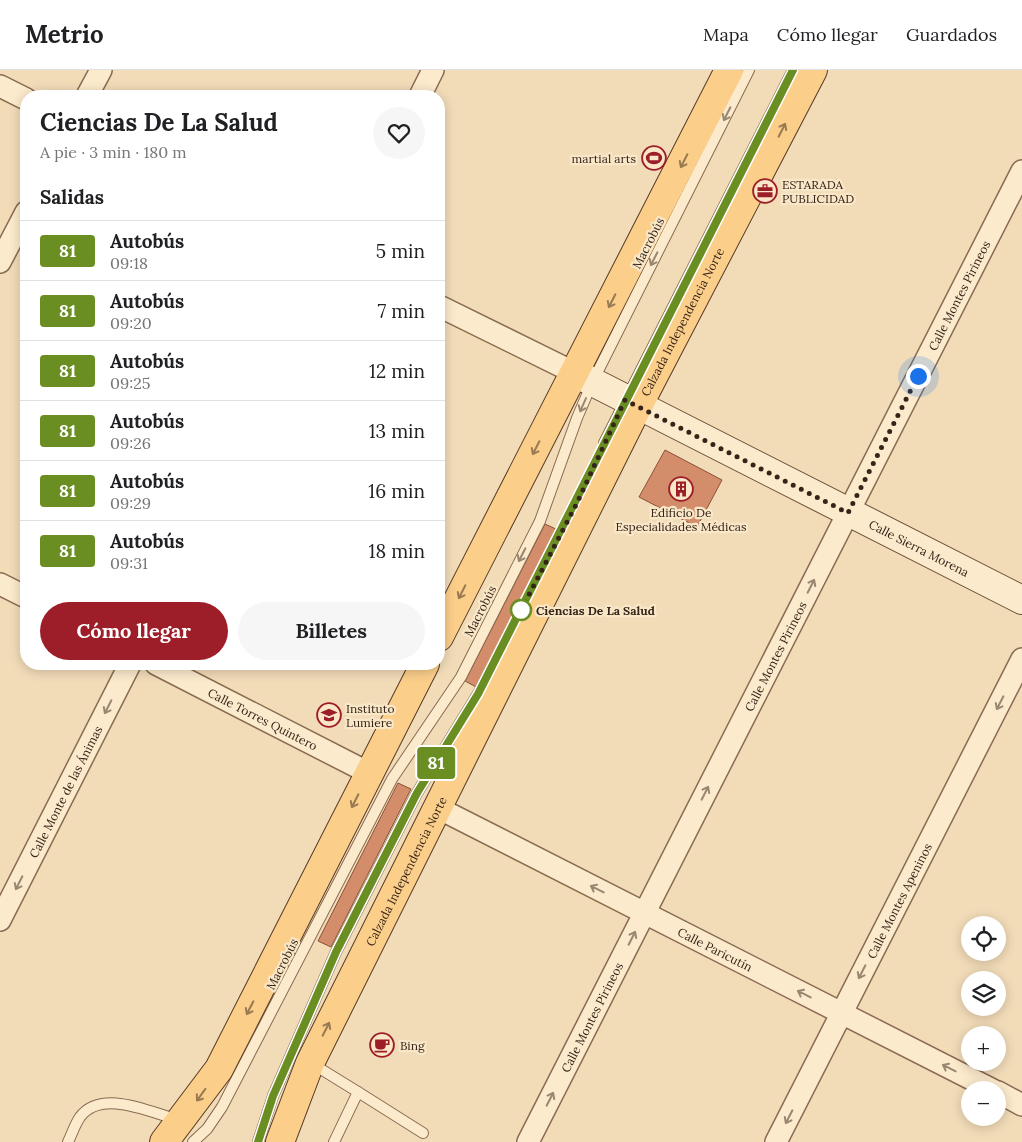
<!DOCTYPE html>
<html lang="es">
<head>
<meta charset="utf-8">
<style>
	body { margin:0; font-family:Lora,serif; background:#f6f6f6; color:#202124; height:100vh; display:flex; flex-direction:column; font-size:19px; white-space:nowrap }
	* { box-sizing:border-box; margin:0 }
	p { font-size:16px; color:#757577 }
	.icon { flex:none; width:28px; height:28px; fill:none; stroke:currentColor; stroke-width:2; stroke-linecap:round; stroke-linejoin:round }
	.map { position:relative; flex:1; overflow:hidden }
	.side { position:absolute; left:20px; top:20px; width:425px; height:580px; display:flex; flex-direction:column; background:#fff; border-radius:20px; box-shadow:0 2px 12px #0003 }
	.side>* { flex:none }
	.badge { padding:0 10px; border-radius:4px; font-size:18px; line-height:32px }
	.controls { position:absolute; left:961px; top:846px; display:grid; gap:10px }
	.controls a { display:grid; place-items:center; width:45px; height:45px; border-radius:50%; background:#fff; box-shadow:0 2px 12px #0003; font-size:25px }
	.you { position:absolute; width:25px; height:25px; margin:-12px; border:4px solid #fff; border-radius:50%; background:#1a73e8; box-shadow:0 0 0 8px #1a73e833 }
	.map>.badge { position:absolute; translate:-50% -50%; box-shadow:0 0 0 2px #fff }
	h2 { padding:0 20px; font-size:19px; line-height:45px }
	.round { display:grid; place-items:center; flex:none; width:52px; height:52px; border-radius:26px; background:#f6f6f6 }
	.overview { display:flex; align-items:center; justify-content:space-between; height:85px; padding:0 20px }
	h1 { font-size:24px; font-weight:700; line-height:38px }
	.primary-button { display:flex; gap:10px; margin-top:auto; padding:10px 20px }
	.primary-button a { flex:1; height:58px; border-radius:30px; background:#9d1d28; color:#fff; font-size:20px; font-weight:700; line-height:58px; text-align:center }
	.primary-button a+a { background:#f6f6f6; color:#202124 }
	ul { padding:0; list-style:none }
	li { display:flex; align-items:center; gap:15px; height:60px; padding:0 20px; border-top:1px solid #e0e0e0 }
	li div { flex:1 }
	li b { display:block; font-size:19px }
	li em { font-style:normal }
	li .badge { min-width:55px; font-weight:700; text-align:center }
	header { display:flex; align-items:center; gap:30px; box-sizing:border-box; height:70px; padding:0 25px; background:#fff; border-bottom:1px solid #e0e0e0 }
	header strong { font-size:24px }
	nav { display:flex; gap:28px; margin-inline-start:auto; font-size:18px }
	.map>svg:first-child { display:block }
	.building { fill:#d48d6a; stroke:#8a5036 }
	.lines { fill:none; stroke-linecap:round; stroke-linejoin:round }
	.lane-casing { stroke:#896b52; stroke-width:12 }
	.street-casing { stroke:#896b52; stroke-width:24 }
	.secondary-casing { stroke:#6a4c36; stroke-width:30 }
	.primary-casing { stroke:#563927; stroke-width:30 }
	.lane { stroke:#fceacc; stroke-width:10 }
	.street { stroke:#fceacc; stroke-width:21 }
	.secondary { stroke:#fceacc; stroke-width:28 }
	.primary { stroke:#fbce8a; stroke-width:28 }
	.oneway { stroke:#998772 }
	.oneway2 { stroke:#987952 }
	.line-casing { stroke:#fff; stroke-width:11 }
	.line { stroke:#6b8e23; stroke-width:8 }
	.walk { stroke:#362419; stroke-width:5; stroke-dasharray:0 9 }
	.stop-dot { fill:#fff; stroke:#6b8e23; stroke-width:2.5 }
	.labels { text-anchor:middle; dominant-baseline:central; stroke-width:4.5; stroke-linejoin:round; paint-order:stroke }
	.poi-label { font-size:12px; fill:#362419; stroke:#f9e7c8; text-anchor:start }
	.street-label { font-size:12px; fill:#362419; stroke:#f9e7c8 }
	.stop-label { font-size:12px; font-weight:bold; fill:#362419; stroke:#f9e7c8; text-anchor:start }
</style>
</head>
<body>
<header>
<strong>Metrio</strong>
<nav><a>Mapa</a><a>Cómo llegar</a><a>Guardados</a></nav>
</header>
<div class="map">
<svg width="1022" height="1072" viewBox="0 0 1022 1072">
	<rect width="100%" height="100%" fill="#f2dcb8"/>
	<g class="building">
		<path d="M665,380l57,30 -25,47 -58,-30z"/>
		<path d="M545,454l13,6 -80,158 -13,-7z"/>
		<path d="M398,713l13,6 -80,158 -13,-6z"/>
	</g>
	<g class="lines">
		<g class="lane-casing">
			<g id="lane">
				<path d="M604,373l189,-373"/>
				<path d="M311,993l47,29 -24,50"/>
				<path d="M358,1022l65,41"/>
				<path d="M68,1072c4,-8 7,-18 12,-25 22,-29 71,-4 99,3"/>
				<path d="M193,1072l14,-13 15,-22 170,-328 69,-102 79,-156 37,-103 15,-35 157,-313"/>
				<path d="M258,1072l15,-46 63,-144 81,-159 61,-99 23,-43"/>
			</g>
		</g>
		<g class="street-casing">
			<g id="street">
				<path d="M0,16l26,13"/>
				<path d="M87,26l14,-26"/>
				<path d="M420,26l13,-26"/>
				<path d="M0,192l26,-50"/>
				<path d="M439,236l136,67"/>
				<path d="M0,514l26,13"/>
				<path id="s1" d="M156,594l213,109"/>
				<path id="s2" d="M438,738l555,282"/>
				<path id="s3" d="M0,850l130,-256"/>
				<path d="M998,1022l24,13"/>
				<path id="s4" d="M528,1072l494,-971"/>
				<path id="s5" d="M776,1072l246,-483"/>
			</g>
		</g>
		<g class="secondary-casing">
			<g id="secondary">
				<path id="s6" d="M575,303l447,227"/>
			</g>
		</g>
		<g class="primary-casing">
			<g id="primary">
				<path d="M439,567l290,-567"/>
				<path d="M164,1072l55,-73 206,-405"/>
				<path id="s7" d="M280,1072l30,-79 328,-657 175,-336"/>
			</g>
		</g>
		<use href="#lane" class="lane"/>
		<use href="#street" class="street"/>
		<use href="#secondary" class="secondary"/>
		<use href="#primary" class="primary"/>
	</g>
	<defs><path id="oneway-shaft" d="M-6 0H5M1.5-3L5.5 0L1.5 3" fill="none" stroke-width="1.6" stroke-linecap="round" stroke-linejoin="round" transform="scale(1.25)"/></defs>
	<g class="oneway">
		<use href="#oneway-shaft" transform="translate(727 44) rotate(117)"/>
		<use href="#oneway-shaft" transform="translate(654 189) rotate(117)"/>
		<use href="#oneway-shaft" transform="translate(583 335) rotate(114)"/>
		<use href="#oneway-shaft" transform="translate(522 485) rotate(117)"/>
		<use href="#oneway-shaft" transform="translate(811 516) rotate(-63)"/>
		<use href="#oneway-shaft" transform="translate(1000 633) rotate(117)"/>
		<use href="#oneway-shaft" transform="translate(108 637) rotate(117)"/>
		<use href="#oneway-shaft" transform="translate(705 723) rotate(-63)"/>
		<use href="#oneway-shaft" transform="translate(19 813) rotate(117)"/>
		<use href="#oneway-shaft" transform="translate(597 819) rotate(-153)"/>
		<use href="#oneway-shaft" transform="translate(632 868) rotate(-63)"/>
		<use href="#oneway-shaft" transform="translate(862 902) rotate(117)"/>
		<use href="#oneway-shaft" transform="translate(804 924) rotate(-153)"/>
		<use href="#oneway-shaft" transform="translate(949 998) rotate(-153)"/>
		<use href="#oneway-shaft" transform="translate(550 1029) rotate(-63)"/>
		<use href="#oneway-shaft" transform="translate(789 1047) rotate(117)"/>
	</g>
	<g class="oneway2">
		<use href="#oneway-shaft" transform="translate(782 60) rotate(-63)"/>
		<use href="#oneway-shaft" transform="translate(684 91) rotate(117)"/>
		<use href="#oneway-shaft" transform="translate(612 231) rotate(117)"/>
		<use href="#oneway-shaft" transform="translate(536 378) rotate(117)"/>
		<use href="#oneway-shaft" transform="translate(462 522) rotate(117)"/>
		<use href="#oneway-shaft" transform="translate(355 731) rotate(117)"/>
		<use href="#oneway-shaft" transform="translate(250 938) rotate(117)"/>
		<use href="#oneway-shaft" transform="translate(326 959) rotate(-63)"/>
		<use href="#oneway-shaft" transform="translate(201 1025) rotate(126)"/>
	</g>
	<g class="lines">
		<g class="line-casing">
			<path id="line" d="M258,1072l15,-46 63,-144 81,-159 61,-99 315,-624"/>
		</g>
		<use href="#line" class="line"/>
		<path class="walk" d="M521,540l55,-105 49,-105 223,113 70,-137"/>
	</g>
	<defs>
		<g id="stadium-ring" transform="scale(1.25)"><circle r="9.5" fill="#f9e7c8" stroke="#9d1d28" stroke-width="1.5"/><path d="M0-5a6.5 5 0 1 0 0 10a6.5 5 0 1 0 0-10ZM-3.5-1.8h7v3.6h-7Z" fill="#9d1d28"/></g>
		<g id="office-ring" transform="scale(1.25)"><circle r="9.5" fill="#f9e7c8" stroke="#9d1d28" stroke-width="1.5"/><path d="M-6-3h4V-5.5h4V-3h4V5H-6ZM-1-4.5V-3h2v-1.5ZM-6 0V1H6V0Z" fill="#9d1d28"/></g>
		<g id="building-ring" transform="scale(1.25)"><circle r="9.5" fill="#f9e7c8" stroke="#9d1d28" stroke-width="1.5"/><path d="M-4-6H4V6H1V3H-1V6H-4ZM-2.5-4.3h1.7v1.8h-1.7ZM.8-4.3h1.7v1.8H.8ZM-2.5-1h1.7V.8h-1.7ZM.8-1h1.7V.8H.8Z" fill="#9d1d28"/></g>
		<g id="school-ring" transform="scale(1.25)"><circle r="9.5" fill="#f9e7c8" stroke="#9d1d28" stroke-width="1.5"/><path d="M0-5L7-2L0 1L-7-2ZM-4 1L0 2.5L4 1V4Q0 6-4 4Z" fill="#9d1d28"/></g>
		<g id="cafe-ring" transform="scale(1.25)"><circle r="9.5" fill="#f9e7c8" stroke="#9d1d28" stroke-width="1.5"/><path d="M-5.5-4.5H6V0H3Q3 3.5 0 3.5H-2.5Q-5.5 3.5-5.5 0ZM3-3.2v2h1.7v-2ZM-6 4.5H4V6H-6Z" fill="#9d1d28"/></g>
	</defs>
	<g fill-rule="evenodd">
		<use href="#stadium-ring" x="654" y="88"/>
		<use href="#office-ring" x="765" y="121"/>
		<use href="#building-ring" x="681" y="419"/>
		<use href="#school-ring" x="329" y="645"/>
		<use href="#cafe-ring" x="382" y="975"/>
	</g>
	<circle class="stop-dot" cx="521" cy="540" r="10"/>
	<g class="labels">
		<g class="poi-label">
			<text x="636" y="88" text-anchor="end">martial arts</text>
			<text x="782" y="114">ESTARADA<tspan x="782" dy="14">PUBLICIDAD</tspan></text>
			<text x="681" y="442" text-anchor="middle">Edificio De<tspan x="681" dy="14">Especialidades Médicas</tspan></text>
			<text x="346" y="638">Instituto<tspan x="346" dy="14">Lumiere</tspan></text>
			<text x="400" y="975">Bing</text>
		</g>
		<g class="street-label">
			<text transform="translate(648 173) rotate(-63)">Macrobús</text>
			<text stroke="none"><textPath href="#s4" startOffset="950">Calle Montes Pirineos</textPath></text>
			<text stroke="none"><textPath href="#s7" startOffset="914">Calzada Independencia Norte</textPath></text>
			<text stroke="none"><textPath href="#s6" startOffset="386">Calle Sierra Morena</textPath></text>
			<text transform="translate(480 541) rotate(-63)">Macrobús</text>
			<text stroke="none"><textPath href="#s4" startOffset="545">Calle Montes Pirineos</textPath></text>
			<text stroke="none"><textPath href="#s1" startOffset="120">Calle Torres Quintero</textPath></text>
			<text stroke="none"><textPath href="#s3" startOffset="144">Calle Monte de las Ánimas</textPath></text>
			<text stroke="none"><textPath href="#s7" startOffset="299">Calzada Independencia Norte</textPath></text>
			<text stroke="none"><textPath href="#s5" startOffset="271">Calle Montes Apeninos</textPath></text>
			<text stroke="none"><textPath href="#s2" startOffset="311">Calle Paricutín</textPath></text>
			<text transform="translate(282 894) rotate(-63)">Macrobús</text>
			<text stroke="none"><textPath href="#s4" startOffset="140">Calle Montes Pirineos</textPath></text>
		</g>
		<g class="stop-label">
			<text x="536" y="540">Ciencias De La Salud</text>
		</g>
	</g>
</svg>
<div class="controls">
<a><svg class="icon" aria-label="locate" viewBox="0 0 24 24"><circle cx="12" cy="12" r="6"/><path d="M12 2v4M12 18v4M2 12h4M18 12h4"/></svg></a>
<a><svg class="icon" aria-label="layers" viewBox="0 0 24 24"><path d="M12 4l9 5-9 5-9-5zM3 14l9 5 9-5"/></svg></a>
<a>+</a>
<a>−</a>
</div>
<div class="you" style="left:918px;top:306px"></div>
<b class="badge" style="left:436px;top:693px;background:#6b8e23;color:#fff">81</b>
<section class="side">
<div class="overview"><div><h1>Ciencias De La Salud</h1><p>A pie · 3 min · 180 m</p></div><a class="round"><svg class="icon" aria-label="heart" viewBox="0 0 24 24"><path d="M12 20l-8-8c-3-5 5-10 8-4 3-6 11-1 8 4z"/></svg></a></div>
<h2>Salidas</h2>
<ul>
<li><span class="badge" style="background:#6b8e23;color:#fff">81</span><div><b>Autobús</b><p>09:18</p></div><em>5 min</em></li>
<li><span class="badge" style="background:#6b8e23;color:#fff">81</span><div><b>Autobús</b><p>09:20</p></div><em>7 min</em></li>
<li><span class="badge" style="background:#6b8e23;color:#fff">81</span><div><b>Autobús</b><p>09:25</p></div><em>12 min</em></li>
<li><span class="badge" style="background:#6b8e23;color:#fff">81</span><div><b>Autobús</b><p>09:26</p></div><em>13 min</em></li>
<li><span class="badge" style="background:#6b8e23;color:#fff">81</span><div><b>Autobús</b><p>09:29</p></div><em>16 min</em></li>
<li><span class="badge" style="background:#6b8e23;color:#fff">81</span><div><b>Autobús</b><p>09:31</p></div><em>18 min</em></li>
</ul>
<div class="primary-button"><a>Cómo llegar</a><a>Billetes</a></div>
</section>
</div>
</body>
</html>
